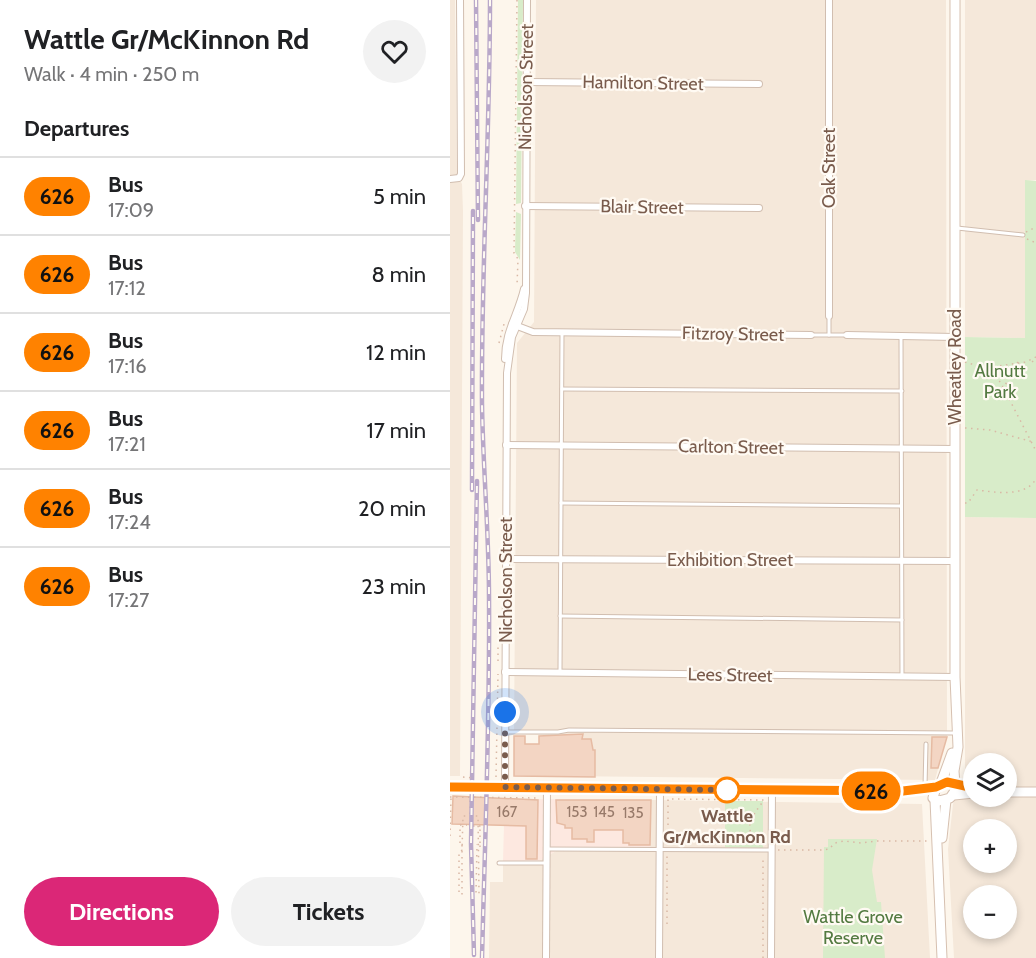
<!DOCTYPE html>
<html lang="en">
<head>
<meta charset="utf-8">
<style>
	body { margin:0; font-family:Cabin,sans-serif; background:#f2f2f2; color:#202124; height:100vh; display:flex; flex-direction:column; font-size:22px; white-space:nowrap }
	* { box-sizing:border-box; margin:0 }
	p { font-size:20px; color:#757577 }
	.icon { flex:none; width:33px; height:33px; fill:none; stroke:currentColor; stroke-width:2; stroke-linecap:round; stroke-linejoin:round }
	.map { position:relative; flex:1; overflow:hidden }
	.sheet { display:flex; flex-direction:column; background:#fff; width:450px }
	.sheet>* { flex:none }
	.badge { padding:0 12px; border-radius:20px; font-size:21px; line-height:39px }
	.fabs { position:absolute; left:513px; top:753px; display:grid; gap:12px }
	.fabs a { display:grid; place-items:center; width:54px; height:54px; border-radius:50%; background:#fff; box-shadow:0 3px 9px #0003; font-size:30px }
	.you { position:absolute; width:30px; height:30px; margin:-15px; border:4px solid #fff; border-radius:50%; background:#1a73e8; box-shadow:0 0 0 9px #1a73e833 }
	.map>.badge { position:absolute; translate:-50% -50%; box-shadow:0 0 0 3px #fff }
	h2 { padding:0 24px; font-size:22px; line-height:54px }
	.round { display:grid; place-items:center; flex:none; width:63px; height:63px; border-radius:32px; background:#f2f2f2 }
	.headline { display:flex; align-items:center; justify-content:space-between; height:102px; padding:0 24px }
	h1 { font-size:28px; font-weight:700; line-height:45px }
	.action { display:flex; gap:12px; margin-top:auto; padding:12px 24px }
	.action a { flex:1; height:69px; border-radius:36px; background:#db2777; color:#fff; font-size:24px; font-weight:700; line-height:69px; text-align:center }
	.action a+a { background:#f2f2f2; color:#202124 }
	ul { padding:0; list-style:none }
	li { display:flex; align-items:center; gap:18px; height:78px; padding:0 24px; border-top:2px solid #e0e0e0 }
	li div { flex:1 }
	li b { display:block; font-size:22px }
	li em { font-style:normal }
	li .badge { min-width:66px; font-weight:700; text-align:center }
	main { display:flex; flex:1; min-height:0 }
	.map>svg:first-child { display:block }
	.residential { fill:#f5e8da; fill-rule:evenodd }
	.commercial { fill:#fde8e0 }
	.green { fill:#d8ecc9 }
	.building { fill:#f3d5c3; stroke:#e6bba3; stroke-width:1.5 }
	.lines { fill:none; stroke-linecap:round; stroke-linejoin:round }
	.lane-casing { stroke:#d1beb0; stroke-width:5 }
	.street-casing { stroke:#d1beb0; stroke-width:8 }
	.secondary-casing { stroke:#d6c0b0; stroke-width:11 }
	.path { stroke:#d9b8a5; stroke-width:1.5; stroke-dasharray:1.5 4.5; stroke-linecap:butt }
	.lane { stroke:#fff; stroke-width:3 }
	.street { stroke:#fff; stroke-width:6 }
	.secondary { stroke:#fff; stroke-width:9 }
	.rail-casing { stroke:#b9a8c9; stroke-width:4.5 }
	.rail { stroke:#fffaf3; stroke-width:2; stroke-dasharray:7; stroke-linecap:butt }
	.secondary-bridge-casing { stroke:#d6c0b0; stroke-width:11; stroke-linecap:butt }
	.path-bridge { stroke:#d9b8a5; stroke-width:1.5; stroke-dasharray:1.5 4.5; stroke-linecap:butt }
	.secondary-bridge { stroke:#fff; stroke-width:9 }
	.line-casing { stroke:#fff; stroke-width:14 }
	.line { stroke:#ff8200; stroke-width:9 }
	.walk { stroke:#7a5c4d; stroke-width:6; stroke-dasharray:0 10.8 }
	.stop-dot { fill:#fff; stroke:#ff8200; stroke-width:3 }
	.labels { text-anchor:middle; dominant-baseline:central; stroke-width:4.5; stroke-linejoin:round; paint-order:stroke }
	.number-label { font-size:15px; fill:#987a6a }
	.street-label { font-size:18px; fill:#7a5c4d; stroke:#fffaf3 }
	.park-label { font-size:18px; fill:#537a41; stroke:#fffaf3 }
	.stop-label { font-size:18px; font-weight:bold; fill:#7a5c4d; stroke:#fffaf3 }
</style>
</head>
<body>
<main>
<section class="sheet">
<div class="headline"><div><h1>Wattle Gr/McKinnon Rd</h1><p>Walk · 4 min · 250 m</p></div><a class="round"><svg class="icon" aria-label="heart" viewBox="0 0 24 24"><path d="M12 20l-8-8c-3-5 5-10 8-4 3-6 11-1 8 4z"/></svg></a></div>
<h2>Departures</h2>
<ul>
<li><span class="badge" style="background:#ff8200;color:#111">626</span><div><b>Bus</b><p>17:09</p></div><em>5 min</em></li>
<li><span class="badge" style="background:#ff8200;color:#111">626</span><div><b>Bus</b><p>17:12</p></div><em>8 min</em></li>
<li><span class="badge" style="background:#ff8200;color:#111">626</span><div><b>Bus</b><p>17:16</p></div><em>12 min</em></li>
<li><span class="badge" style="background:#ff8200;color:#111">626</span><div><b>Bus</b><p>17:21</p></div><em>17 min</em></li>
<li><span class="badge" style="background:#ff8200;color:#111">626</span><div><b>Bus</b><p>17:24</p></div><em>20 min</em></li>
<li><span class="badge" style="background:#ff8200;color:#111">626</span><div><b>Bus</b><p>17:27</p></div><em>23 min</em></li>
</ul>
<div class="action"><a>Directions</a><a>Tickets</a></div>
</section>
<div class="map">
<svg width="586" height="958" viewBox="0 0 586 958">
	<rect width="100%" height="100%" fill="#fdf6ec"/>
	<g class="residential">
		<path d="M0,0h5l2,175 5,9 1,27 -3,565h-10z"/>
		<path d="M86,0h410l1,736 -12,44 -374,-4v-41l-47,-1 3,-391 17,-21z"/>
		<path d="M515,0h71v180l-11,1v157l-60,-1z"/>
		<path d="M515,517l71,1v440h-82l-6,-109 5,-45 12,-24zM524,764h32v32h-32zM524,830h32v32h-32zM524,896h32v32h-32z"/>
		<path d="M201,800l271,4 8,154h-441l1,-76h13v-21l34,1 19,-11h94z"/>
	</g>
	<path class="commercial" d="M48,799l153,1 -1,51h-94l-19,11 -34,-1 1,-36z"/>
	<g class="green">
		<path d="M68,0h5l-2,203 -5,1z"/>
		<path d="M575,180l11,1v337l-71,-1v-180l60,1z"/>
		<path d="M66,212l5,2 -1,46 -5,-8z"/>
		<path d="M275,801h38v47l-38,-1z"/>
		<path d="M378,839h49l-5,31 5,32h4l4,56h-62l1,-111h4z"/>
	</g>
	<g class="building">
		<path d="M133,734l-1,5h9l2,11h2v27l-81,-1v-40h11v8h14v-8z"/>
		<path d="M482,737h15l-9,31h-7z"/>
		<path d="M3,796l85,4 -1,59h-11v-33l-74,-2z"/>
		<path d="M106,800h95l-1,45h-21v-2h-6v-13h-29v12h-7v-3h-15v-11h-7v-3l-8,-2z"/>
	</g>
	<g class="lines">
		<g class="lane-casing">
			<g id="lane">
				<path d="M507,228l66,7"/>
				<path d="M361,335h34"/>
				<path d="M379,335v-19"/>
				<path d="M451,336l1,340"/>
				<path d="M112,389l340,2"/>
				<path d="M111,503l340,3"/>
				<path d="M110,616l342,4"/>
				<path d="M110,671l2,-338"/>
				<path d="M55,732h53l11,-2 385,3"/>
				<path d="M475,787l1,-43"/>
				<path d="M98,849l224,1"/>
				<path d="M49,863h46"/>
			</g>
		</g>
		<g class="street-casing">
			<g id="street">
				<path d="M76,82l233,2"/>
				<path d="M0,179l9,-1 2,-4 -1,-174"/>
				<path d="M75,206l234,2"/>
				<path d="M379,316v-316"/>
				<path d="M62,324l21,8 278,3"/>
				<path d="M397,335l108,2"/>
				<path d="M55,359c0,-28 13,-44 19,-70"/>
				<path d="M56,445l449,4"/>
				<path d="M56,559l449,2"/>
				<path d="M55,672l450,5"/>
				<path d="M55,787l2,-414 5,-36 12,-28 2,-16 1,-293"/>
				<path d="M96,958l1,-170"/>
				<path d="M209,958l1,-169"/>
				<path d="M321,958l1,-168"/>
			</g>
		</g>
		<g class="secondary-casing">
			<g id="secondary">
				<path d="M491,783l11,-30"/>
				<path d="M505,784l-1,-13 4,-24 -3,-70v-677"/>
				<path d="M0,787h11"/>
				<path d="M40,787l413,4 33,-4 11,-5 8,2 2,4 -7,10 -11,3 -6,-3 3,-11"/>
				<path d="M556,792h30"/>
				<path d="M504,795l20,-2"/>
				<path d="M485,800l7,158"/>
				<path d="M492,838l4,-38"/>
			</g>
		</g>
		<g class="path">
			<path d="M67,0l-3,253 4,6 -1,27"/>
			<path d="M576,232l10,-5"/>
			<path d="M577,239l9,4"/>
			<path d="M49,343l5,-19"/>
			<path d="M582,361l4,3"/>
			<path d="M515,362l20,6 41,-6 10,-5"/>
			<path d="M568,362l-9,13 -5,14 32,62"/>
			<path d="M536,369l11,8 6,10"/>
			<path d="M515,428l25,2 43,12"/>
			<path d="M515,503h3l9,-13c17,2 48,8 59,-11"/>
			<path d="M48,661v-14"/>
			<path d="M46,777l2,-103"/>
			<path d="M0,797l90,1"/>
			<path d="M20,814v-16"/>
			<path d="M23,826h11"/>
			<path d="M0,836l1,-38"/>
			<path d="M10,843v-18h7"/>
			<path d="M30,843v-17"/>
			<path d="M218,843v-44l96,1c-12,17 -23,28 -4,45"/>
			<path d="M12,845v49h-3v-41l3,-3 1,-34h15l1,78 -3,-1 1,-49"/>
			<path d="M30,847v-2"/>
			<path d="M328,850h45l6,-1 6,-6 9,-2 17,2 16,-2h50"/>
			<path d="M217,924v-70"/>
			<path d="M313,958v-101"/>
		</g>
		<use href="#lane" class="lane"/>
		<use href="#street" class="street"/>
		<use href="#secondary" class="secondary"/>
		<g class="rail-casing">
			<g id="rail">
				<path d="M26,0l2,220"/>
				<path d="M22,490l1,-279"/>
				<path d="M24,955l-3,-111 6,-363"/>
				<path d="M32,958c3,-120 8,-241 7,-361 0,-64 -6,-128 -7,-193 -1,-134 8,-269 8,-404"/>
			</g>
		</g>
		<use href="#rail" class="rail"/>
		<g class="secondary-bridge-casing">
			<path id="secondary-bridge" d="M11,787h29"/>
		</g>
		<path class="path-bridge" d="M13,777l11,1"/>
		<use href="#secondary-bridge" class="secondary-bridge"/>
	</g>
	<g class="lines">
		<g class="line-casing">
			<path id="line" d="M0,787l453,4 33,-4 11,-5 27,6"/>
		</g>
		<use href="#line" class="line"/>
		<path class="walk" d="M55,712v75l222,3"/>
	</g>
	<circle class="stop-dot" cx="277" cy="790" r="12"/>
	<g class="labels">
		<g class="number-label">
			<text x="57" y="812">167</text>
			<text x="127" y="812">153</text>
			<text x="154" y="812">145</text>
			<text x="183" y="813">135</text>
		</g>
		<g class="street-label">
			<text transform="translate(193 83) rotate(1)">Hamilton Street</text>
			<text transform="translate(76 87) rotate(-89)">Nicholson Street</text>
			<text transform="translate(379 168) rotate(-90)">Oak Street</text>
			<text transform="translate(192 207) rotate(1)">Blair Street</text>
			<text transform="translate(283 334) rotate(1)">Fitzroy Street</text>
			<text transform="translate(505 367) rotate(-90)">Wheatley Road</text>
			<text transform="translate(281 447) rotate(1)">Carlton Street</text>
			<text x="280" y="560">Exhibition Street</text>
			<text transform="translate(56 580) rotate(-90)">Nicholson Street</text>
			<text transform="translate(280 675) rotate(1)">Lees Street</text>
		</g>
		<g class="park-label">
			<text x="550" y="371">Allnutt<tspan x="550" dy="21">Park</tspan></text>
			<text x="403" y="917">Wattle Grove<tspan x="403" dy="21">Reserve</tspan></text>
		</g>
		<g class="stop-label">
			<text x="277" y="816">Wattle<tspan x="277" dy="21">Gr/McKinnon Rd</tspan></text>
		</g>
	</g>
</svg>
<div class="fabs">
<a><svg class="icon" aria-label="layers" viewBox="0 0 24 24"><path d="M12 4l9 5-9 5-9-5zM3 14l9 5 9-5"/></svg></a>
<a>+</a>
<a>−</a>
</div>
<div class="you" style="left:55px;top:712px"></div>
<b class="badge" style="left:421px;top:791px;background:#ff8200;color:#111">626</b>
</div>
</main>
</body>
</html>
